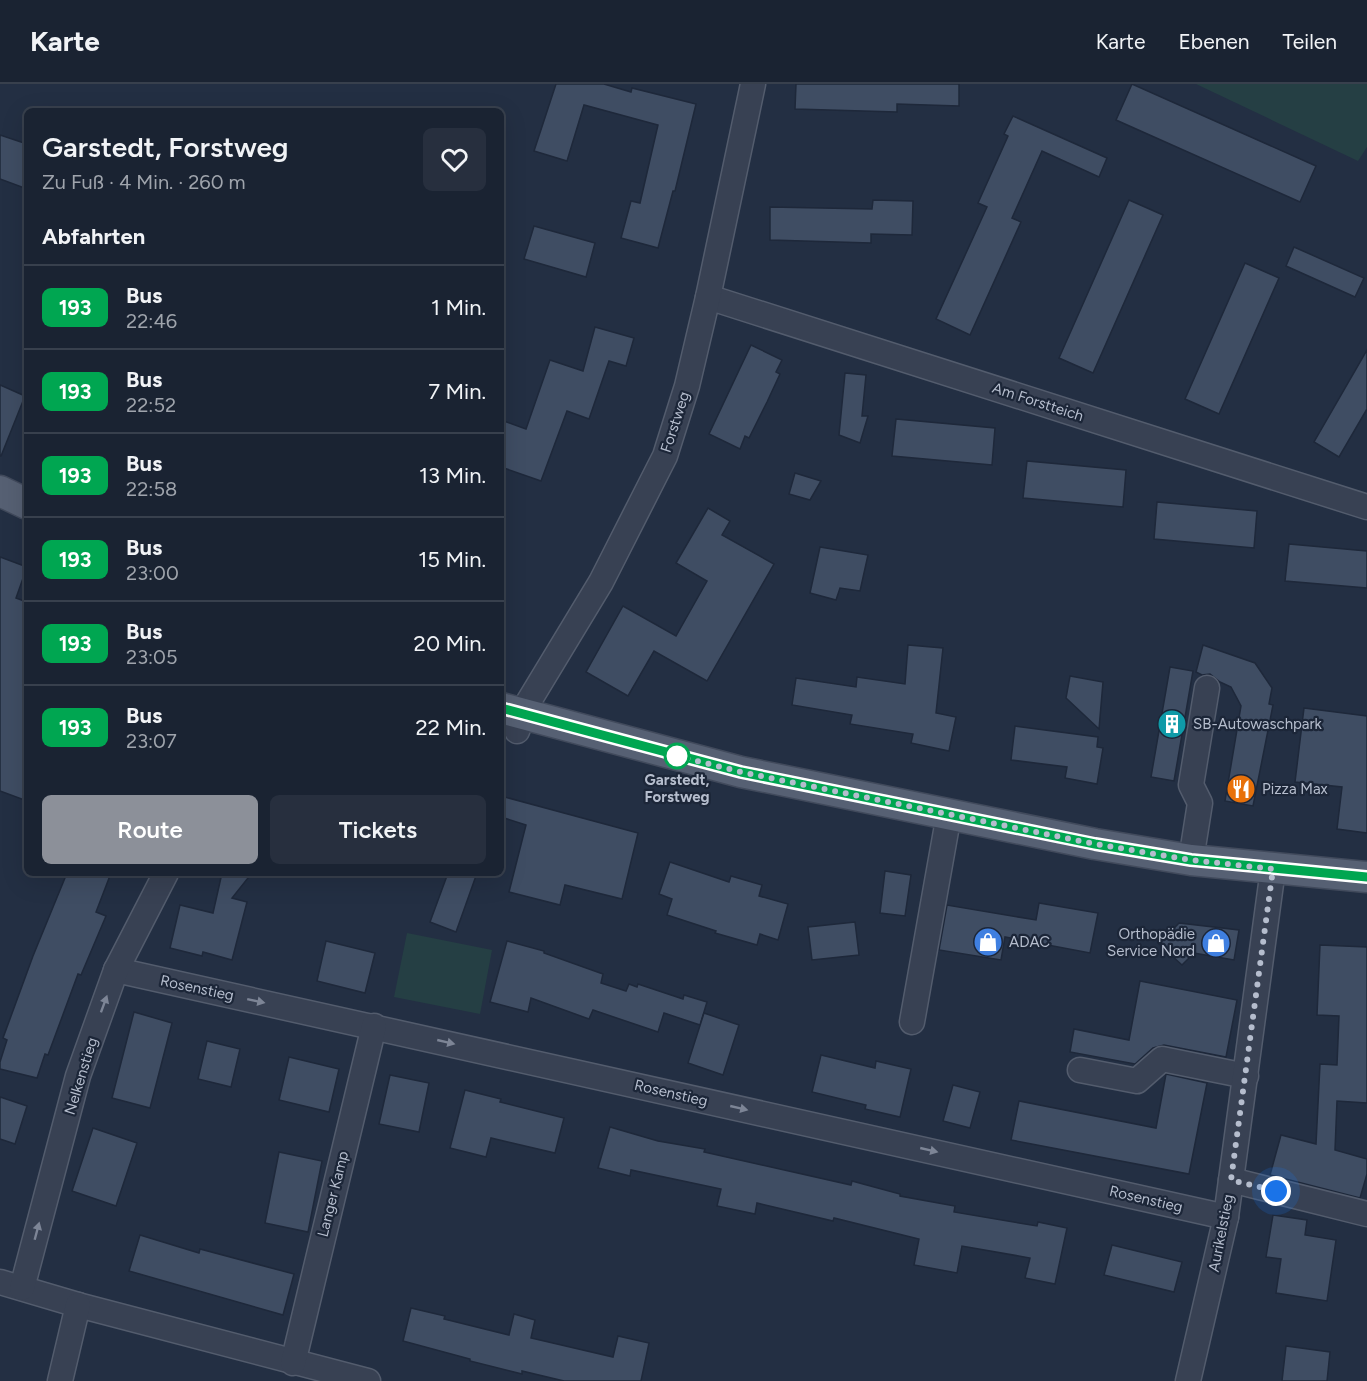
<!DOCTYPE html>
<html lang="de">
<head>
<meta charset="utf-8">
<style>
	body { margin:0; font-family:Figtree,sans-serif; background:#272f3e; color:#f1f3f6; height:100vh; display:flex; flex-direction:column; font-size:22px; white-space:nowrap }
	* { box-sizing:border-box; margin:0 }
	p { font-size:20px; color:#9fa4ac }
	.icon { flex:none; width:33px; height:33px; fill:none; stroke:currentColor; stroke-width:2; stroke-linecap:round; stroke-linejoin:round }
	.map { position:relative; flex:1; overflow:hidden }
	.panel { position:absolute; left:24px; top:24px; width:480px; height:768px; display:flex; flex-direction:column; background:#1a2332; border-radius:9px; box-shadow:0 6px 24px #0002,0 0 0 2px #38404d }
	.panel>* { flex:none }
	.badge { padding:0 12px; border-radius:9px; font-size:21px; line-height:39px }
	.you { position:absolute; width:30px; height:30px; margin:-15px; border:4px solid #fff; border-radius:50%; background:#1a73e8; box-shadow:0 0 0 9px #1a73e833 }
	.map>.badge { position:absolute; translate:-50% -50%; box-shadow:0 0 0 3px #fff }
	h2 { padding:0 18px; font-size:22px; line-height:54px }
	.round { display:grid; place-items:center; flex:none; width:63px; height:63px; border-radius:9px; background:#272f3e }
	.headline { display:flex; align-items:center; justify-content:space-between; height:102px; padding:0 18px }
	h1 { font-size:28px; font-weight:600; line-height:45px }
	.cta { display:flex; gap:12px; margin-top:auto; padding:12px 18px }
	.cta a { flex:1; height:69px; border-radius:9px; background:#8c9099; color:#fff; font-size:24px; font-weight:600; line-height:69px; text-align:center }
	.cta a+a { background:#272f3e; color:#f1f3f6 }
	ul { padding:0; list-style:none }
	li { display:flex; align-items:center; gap:18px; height:84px; padding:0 18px; border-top:2px solid #38404d }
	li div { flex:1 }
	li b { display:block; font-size:22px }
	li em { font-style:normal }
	li .badge { min-width:66px; font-weight:700; text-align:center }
	header { display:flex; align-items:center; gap:36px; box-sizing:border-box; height:84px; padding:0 30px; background:#1a2332; border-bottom:2px solid #38404d }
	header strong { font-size:28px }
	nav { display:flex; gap:33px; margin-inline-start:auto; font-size:21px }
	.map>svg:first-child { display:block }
	.green { fill:#253f44 }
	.building { fill:#3f4d63; stroke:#1e283a; stroke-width:1.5 }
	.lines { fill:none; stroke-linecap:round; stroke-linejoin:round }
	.minor-casing { stroke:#535c6d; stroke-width:27 }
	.major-casing { stroke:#414a5c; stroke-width:33 }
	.minor { stroke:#384153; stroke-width:24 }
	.major { stroke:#566073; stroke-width:30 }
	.oneway { fill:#7d8596 }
	.line-casing { stroke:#fff; stroke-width:14 }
	.line { stroke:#00a651; stroke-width:9 }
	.walk { stroke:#b5bdcd; stroke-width:6; stroke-dasharray:0 10.8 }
	.stop-dot { fill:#fff; stroke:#00a651; stroke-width:3 }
	.labels { text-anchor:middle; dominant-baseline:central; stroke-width:4.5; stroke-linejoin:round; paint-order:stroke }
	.street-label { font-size:15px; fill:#b5bdcd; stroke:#1c2638 }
	.poi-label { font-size:15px; fill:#b5bdcd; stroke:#1c2638; text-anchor:start }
	.stop-label { font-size:15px; font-weight:bold; fill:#b5bdcd; stroke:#1c2638 }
</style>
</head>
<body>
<header>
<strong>Karte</strong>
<nav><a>Karte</a><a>Ebenen</a><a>Teilen</a></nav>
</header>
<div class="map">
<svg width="1367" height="1297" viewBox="0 0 1367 1297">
	<rect width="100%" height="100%" fill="#232f43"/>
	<g class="green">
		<path d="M1196,0h171v63l-9,14z"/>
		<path d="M407,849l85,17 -12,64 -86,-17z"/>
	</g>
	<g class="building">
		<path d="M556,0h48l27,8 1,-4 64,16 -21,87h-2l-15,57 -37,-10 10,-37 9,2 18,-78 -74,-20 -17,56 -33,-10z"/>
		<path d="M796,0h163v22l-62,-2v8l-102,-3z"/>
		<path d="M1132,0l184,82 -16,36 -184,-82z"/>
		<path d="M1013,32l94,42 -8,19 -57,-26 -30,67 9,4 -51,113 -34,-16 51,-112 -9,-4 30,-67 -4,-2z"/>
		<path d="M0,51l27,9v45l-27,-10z"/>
		<path d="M873,116l40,1 -1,34 -41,-1v9l-101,-3v-33l102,2z"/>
		<path d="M1129,116l34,15 -70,158 -34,-15z"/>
		<path d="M534,142l61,17 -9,34 -62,-18z"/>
		<path d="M1294,163l70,31 -9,19 -69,-31z"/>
		<path d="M1245,179l34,15 -60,136 -34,-15z"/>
		<path d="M595,243l39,11 -8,28 -17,-5 -20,58 -22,-8 -26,70 -40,-14v-47l25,9 24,-69 33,11z"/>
		<path d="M751,261l31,15 -6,12 4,2 -13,28 -18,36 -4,-2 -5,13 -31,-15z"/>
		<path d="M1367,266v59l-28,48 -25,-15z"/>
		<path d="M845,289l21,2 -4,41h6l-8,27 -21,-8z"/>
		<path d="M0,301l25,11 -24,60h-1z"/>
		<path d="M896,335l99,9 -3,37 -100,-9z"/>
		<path d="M1027,377l99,9 -3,37 -100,-9z"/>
		<path d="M795,389l26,8 -11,19 -21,-6z"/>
		<path d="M1157,418l100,9 -3,37 -100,-9z"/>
		<path d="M708,424l22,13 -8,14 52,29 -67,117 -53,-30 -26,45 -42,-24 37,-66 53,30 31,-55 -31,-18z"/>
		<path d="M1289,460l78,7v37l-82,-7z"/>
		<path d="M820,463l48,8 -8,36 -20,-3 -4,12 -26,-7z"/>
		<path d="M0,473l27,10 -11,31 11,4v199l-27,-10z"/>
		<path d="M908,561l35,3 -7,65 20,4 -7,34 -38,-8 2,-9 -63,-10 2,-9 -60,-10 4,-27 60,9 1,-10 48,7z"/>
		<path d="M1203,561l52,18 17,25 -3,16 4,1 -20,101 -28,-5 16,-95 -10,-19 -11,-5 -10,-8 -8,1 -6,-3z"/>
		<path d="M1170,583l23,4 -19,110 -23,-4z"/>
		<path d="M1070,592l33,6 -4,47 -33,-31z"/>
		<path d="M1304,624l63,8v117l-30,-4 5,-42 -47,-5z"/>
		<path d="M1015,642l83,11 -1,10 6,1 -6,36 -32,-6 2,-11 -56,-7z"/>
		<path d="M501,712l137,37 -16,66 -57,-14 -5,20 -51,-13 17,-67 -25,-8z"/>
		<path d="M670,778l59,20 2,-6 31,9 -3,11 29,8 -10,36 -18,-6 -3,11 -42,-12 1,-2 -49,-16 5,-16 -13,-5z"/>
		<path d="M885,787l26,4 -6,41 -25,-3z"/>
		<path d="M67,789h44l-15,39 10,4 -25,59 -3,-1 -30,81 -3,-1 -8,24 -37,-9v-7l7,-22 -4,-2 30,-82z"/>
		<path d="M222,789h30l-20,25 15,4 -15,58 -29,-8 -1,4 -32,-8 10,-43 33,8z"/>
		<path d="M448,789h29l-21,59 -26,-10z"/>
		<path d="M1039,819l59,10 -8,40 -85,-16 -4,23 -62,-10 8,-45 89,15z"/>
		<path d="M855,838l4,33 -47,5 -4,-33z"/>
		<path d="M1179,839l60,7 -5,30 -40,-7 -12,12 -23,-21z"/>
		<path d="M326,857l49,12 -10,40 -48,-12z"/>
		<path d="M507,857l37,10v2l59,21 -2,9 25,8 3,-7 8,3 1,-3 45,15 1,-4 23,7 -7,23 -36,-12 -6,19 -65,-22 -4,9 -58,-21 -3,14 -38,-10z"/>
		<path d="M1320,861l47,2v156l-30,-2 -2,49 32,9v15l-7,24 -90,-23 11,-40 35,9 4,-80 17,1 2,-49 -22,-1z"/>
		<path d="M1140,897l97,19 -11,57 -62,-12 -11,3 -18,16 -65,-12 4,-23 55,11z"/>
		<path d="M134,928l38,11 -22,85 -38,-10z"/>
		<path d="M704,929l35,12 -16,50 -35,-12z"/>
		<path d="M207,957l33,8 -9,38 -33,-8z"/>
		<path d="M821,971l54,13 1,-7 35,8 -11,48 -35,-8 1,-4 -54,-13z"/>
		<path d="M289,973l50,12 -10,43 -50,-12z"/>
		<path d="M1166,990l41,9 -18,91 -178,-34 8,-39 137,27z"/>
		<path d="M390,991l39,8 -10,49 -40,-8z"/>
		<path d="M953,1001l27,7 -10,36 -27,-7z"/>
		<path d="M465,1006l36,9 -1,3 64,16 -9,35 -64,-15 -5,19 -36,-9z"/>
		<path d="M0,1013l27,9 -12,38 -15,-5z"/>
		<path d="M610,1043l48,14 47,8 -1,3 147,33 1,-4 48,13v2l55,10 -1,6 83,14 1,-4 29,6 -12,56 -30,-6 5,-20 -68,-12 -5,27 -43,-8 5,-26 -85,-21 -1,3 -76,-18 -2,11 -38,-8 4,-17 -90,-19 -1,6 -32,-8z"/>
		<path d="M93,1044l44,15 -21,63 -44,-15z"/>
		<path d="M279,1068l43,9 -14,71 -43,-9z"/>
		<path d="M1273,1131l34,5 -2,15 31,5 -9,61 -51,-8 5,-34 -15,-2z"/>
		<path d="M140,1151l59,18 1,-4 94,25 -11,41 -154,-44z"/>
		<path d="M1112,1161l70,17 -8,30 -70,-17z"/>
		<path d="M411,1224l34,8 -1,3 65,16 5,-21 21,6 -4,18 82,19 5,-21 31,7 -8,38h-77l-42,-10v3l-52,-13v-2l-67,-18z"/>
		<path d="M1286,1262l44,6 -3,29h-45z"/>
	</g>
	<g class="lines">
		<g class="minor-casing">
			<g id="minor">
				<path d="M708,213l659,210"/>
				<path d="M517,647l12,-30 72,-119 64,-126 22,-70 21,-89 45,-213"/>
				<path d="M1191,776l9,-57 -9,-18 16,-97"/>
				<path d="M116,886l1110,247"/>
				<path d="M912,938l37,-208"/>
				<path d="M1080,986l57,11 25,-22 84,17"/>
				<path d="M1231,1096l136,34"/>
				<path d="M0,1198l78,23 290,76"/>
				<path d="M22,1204l56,-212 38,-106 50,-97"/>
				<path d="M293,1279l81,-337"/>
				<path d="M60,1297l18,-76"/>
				<path d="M1188,1297l38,-164 47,-348"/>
			</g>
		</g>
		<g class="major-casing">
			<g id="major">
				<path d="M0,407l27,13"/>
				<path d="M501,624l240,64 354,72 96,16 176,17"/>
			</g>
		</g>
		<use href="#minor" class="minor"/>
		<use href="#major" class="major"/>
	</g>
	<defs><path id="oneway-solid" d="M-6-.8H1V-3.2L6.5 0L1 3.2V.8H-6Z" transform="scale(1.5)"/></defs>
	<g class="oneway">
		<use href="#oneway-solid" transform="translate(256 917) rotate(12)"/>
		<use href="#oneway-solid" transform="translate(104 920) rotate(-70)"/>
		<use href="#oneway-solid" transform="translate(446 958) rotate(13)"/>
		<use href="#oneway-solid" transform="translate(739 1024) rotate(13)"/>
		<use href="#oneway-solid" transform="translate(929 1066) rotate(13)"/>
		<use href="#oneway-solid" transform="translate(37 1147) rotate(-75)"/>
	</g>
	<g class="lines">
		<g class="line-casing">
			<path id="line" d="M501,624l240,64 354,72 96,16 176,17"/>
		</g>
		<use href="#line" class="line"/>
		<path class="walk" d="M677,672l64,16 354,72 96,16 82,9 -42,311 45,11"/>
	</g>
	<defs>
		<g id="building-disc" transform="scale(1.5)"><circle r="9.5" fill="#0f9aa8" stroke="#1c2638"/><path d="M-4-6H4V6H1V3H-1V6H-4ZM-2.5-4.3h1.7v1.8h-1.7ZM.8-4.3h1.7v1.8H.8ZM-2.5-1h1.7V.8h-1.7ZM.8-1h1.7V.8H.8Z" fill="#fff"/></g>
		<g id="restaurant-disc" transform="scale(1.5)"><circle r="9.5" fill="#e8710a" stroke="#1c2638"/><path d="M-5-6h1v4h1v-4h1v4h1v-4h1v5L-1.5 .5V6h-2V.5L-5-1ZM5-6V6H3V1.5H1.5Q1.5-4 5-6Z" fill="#fff"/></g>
		<g id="shop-disc" transform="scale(1.5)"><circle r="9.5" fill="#3f7fe0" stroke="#1c2638"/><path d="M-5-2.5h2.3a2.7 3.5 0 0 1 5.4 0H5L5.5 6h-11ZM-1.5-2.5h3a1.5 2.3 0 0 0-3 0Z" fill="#fff"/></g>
	</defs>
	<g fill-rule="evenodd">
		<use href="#building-disc" x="1172" y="640"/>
		<use href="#restaurant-disc" x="1241" y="705"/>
		<use href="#shop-disc" x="988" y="858"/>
		<use href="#shop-disc" x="1216" y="859"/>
	</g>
	<circle class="stop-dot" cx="677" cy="672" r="12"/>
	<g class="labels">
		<g class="street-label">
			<text transform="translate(1038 318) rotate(18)">Am Forstteich</text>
			<text transform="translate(675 338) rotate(-72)">Forstweg</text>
			<text transform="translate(197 904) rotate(12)">Rosenstieg</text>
			<text transform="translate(81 992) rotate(-73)">Nelkenstieg</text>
			<text transform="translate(671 1009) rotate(13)">Rosenstieg</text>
			<text transform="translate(333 1110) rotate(-76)">Langer Kamp</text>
			<text transform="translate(1146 1115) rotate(13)">Rosenstieg</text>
			<text transform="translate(1221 1149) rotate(-79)">Aurikelstieg</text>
		</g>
		<g class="poi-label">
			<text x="1193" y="640">SB-Autowaschpark</text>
			<text x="1262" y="705">Pizza Max</text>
			<text x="1195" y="850" text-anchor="end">Orthopädie<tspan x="1195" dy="17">Service Nord</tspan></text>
			<text x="1009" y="858">ADAC</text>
		</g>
		<g class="stop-label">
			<text x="677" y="696">Garstedt,<tspan x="677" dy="17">Forstweg</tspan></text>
		</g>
	</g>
</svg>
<div class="you" style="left:1276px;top:1107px"></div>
<section class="panel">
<div class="headline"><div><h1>Garstedt, Forstweg</h1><p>Zu Fuß · 4 Min. · 260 m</p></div><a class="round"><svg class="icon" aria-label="heart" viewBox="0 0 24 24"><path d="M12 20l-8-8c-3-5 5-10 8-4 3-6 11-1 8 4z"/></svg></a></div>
<h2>Abfahrten</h2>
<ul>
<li><span class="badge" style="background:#00a651;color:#fff">193</span><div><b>Bus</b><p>22:46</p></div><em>1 Min.</em></li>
<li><span class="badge" style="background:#00a651;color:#fff">193</span><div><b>Bus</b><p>22:52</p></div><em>7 Min.</em></li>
<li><span class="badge" style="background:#00a651;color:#fff">193</span><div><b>Bus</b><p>22:58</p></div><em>13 Min.</em></li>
<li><span class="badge" style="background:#00a651;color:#fff">193</span><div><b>Bus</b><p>23:00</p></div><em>15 Min.</em></li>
<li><span class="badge" style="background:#00a651;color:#fff">193</span><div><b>Bus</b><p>23:05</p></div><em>20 Min.</em></li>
<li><span class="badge" style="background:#00a651;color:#fff">193</span><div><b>Bus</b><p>23:07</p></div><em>22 Min.</em></li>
</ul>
<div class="cta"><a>Route</a><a>Tickets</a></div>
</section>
</div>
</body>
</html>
